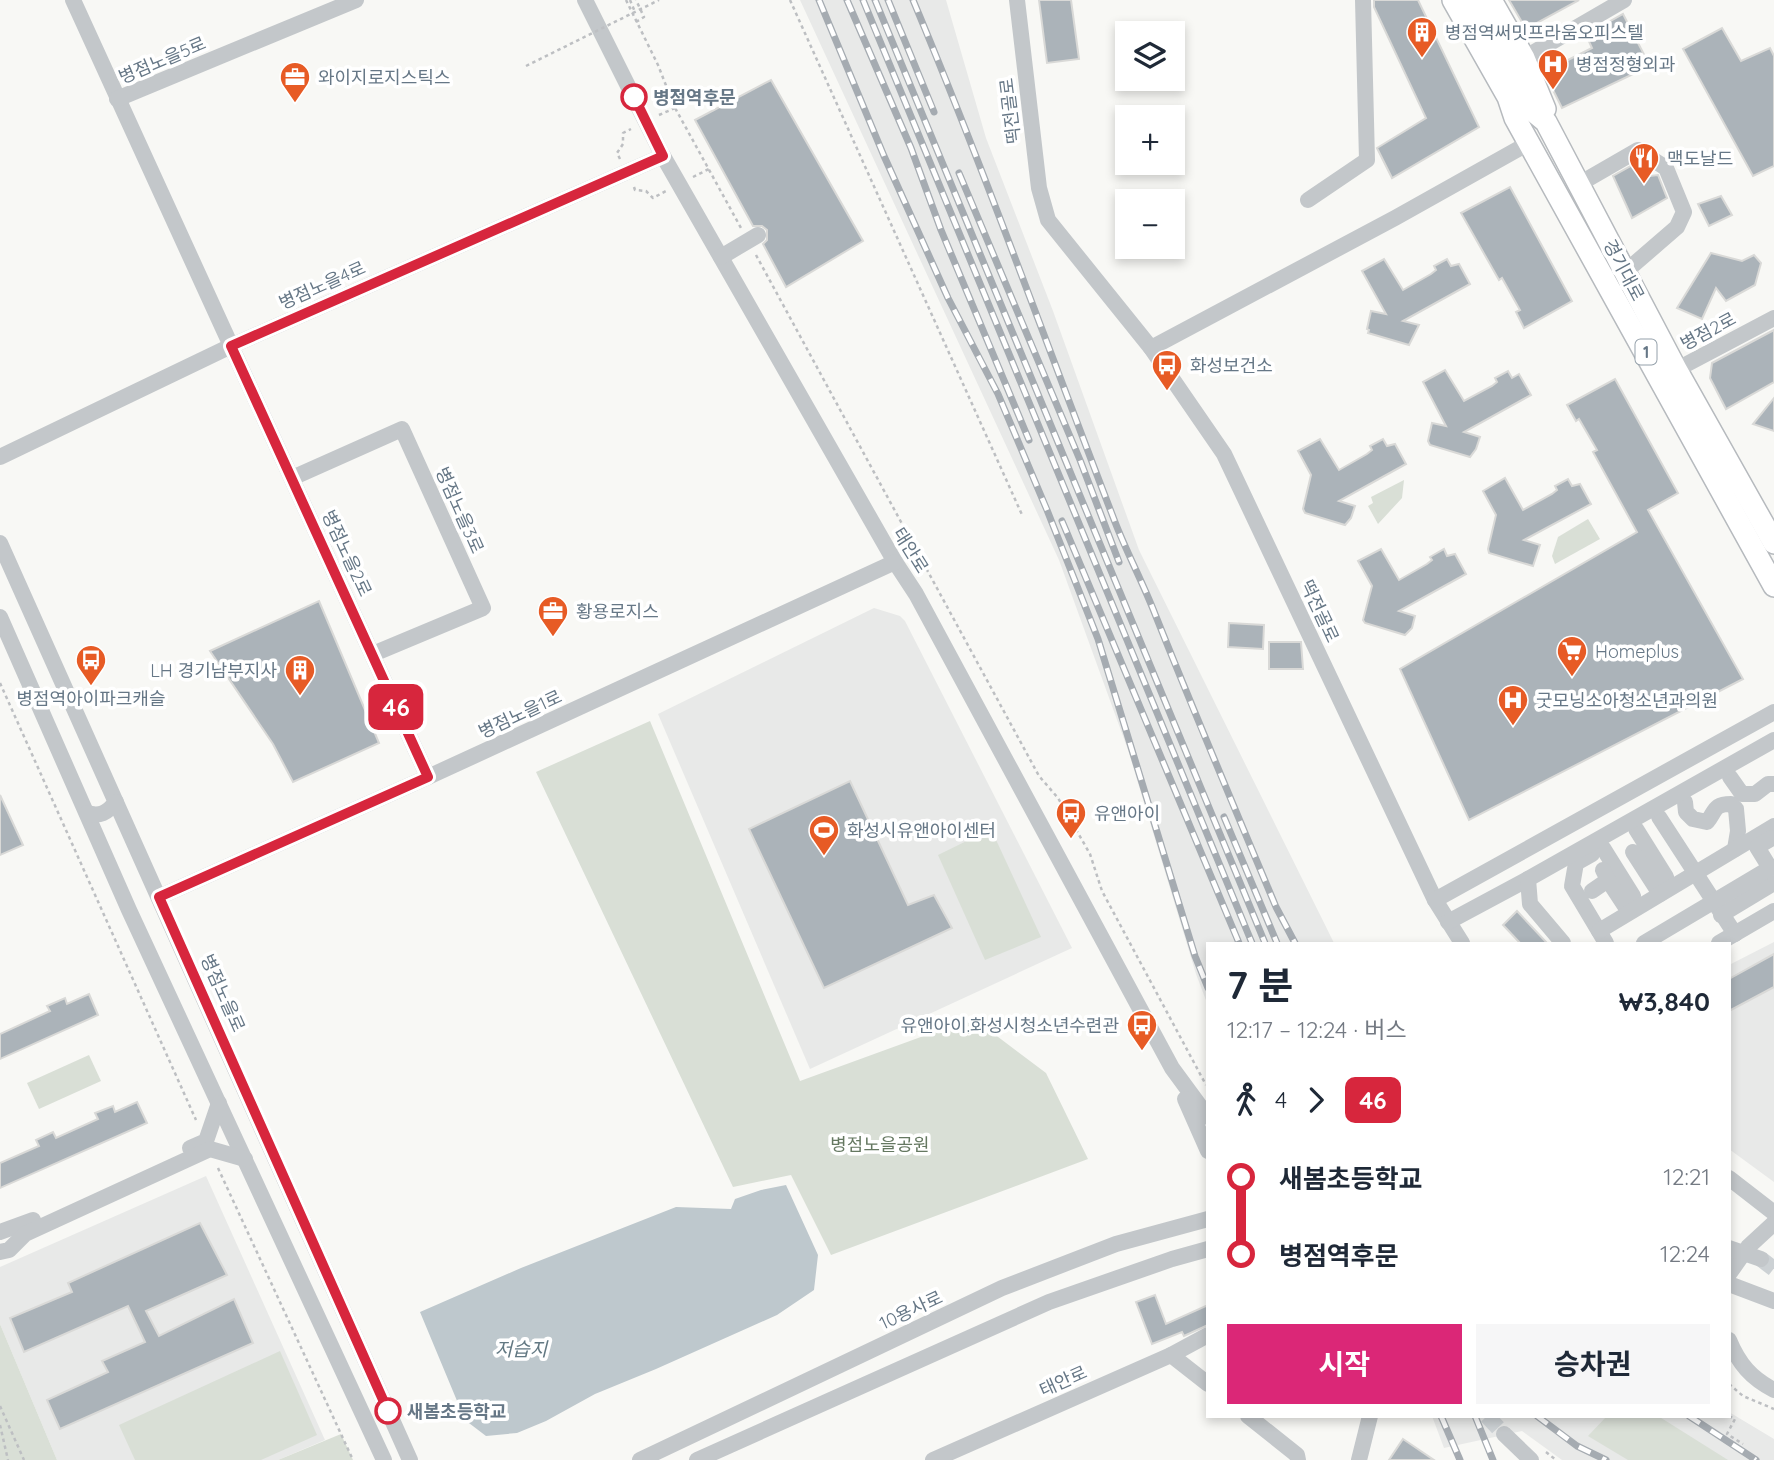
<!DOCTYPE html>
<html lang="ko">
<head>
<meta charset="utf-8">
<style>
	body { margin:0; font-family:Quicksand,"Noto Sans KR",sans-serif; background:#f6f6f7; color:#1f2937; height:100vh; display:flex; flex-direction:column; font-size:26px; white-space:nowrap }
	* { box-sizing:border-box; margin:0 }
	p { font-size:23px; color:#747a83 }
	.icon { flex:none; width:38px; height:38px; fill:none; stroke:currentColor; stroke-width:2; stroke-linecap:round; stroke-linejoin:round }
	.map { position:relative; flex:1; overflow:hidden }
	.panel { position:absolute; left:1206px; top:942px; width:525px; height:476px; display:flex; flex-direction:column; background:#fff; border-radius:0px; box-shadow:0 4px 10px #0003 }
	.panel>* { flex:none }
	.badge { padding:0 14px; border-radius:10px; font-size:24px; line-height:46px }
	.tools { position:absolute; left:1115px; top:21px; display:grid; gap:14px }
	.tools a { display:grid; place-items:center; width:70px; height:70px; border-radius:0px; background:#fff; box-shadow:0 4px 10px #0003; font-size:35px }
	.map>.badge { position:absolute; translate:-50% -50%; box-shadow:0 0 0 4px #fff }
	.legs { display:flex; align-items:center; gap:10px; height:77px; padding:0 21px; font-size:23px }
	.legs p { margin-inline-start:auto }
	.headline { display:flex; align-items:center; justify-content:space-between; height:119px; padding:0 21px }
	h1 { font-size:38px; font-weight:700; line-height:52px }
	.button { display:flex; gap:14px; margin-top:auto; padding:14px 21px }
	.button a { flex:1; height:80px; border-radius:0px; background:#db2777; color:#fff; font-size:28px; font-weight:700; line-height:80px; text-align:center }
	.button a+a { background:#f6f6f7; color:#1f2937 }
	ul { padding:0 21px; list-style:none }
	li { display:flex; align-items:center; gap:24px; height:77px; font-size:26px }
	li i { display:grid; place-items:center; width:10px; height:100%; margin:0 9px; background:currentColor }
	li i::after { content:''; width:18px; height:18px; margin:-9px; border:5px solid; border-radius:50%; background:#fff }
	li p { margin-inline-start:auto }
	li:first-child i { background:linear-gradient(#0000 50%,currentColor 0) }
	li:last-child i { background:linear-gradient(currentColor 50%,#0000 0) }
	.map>svg:first-child { display:block }
	.built { fill:#e8e9e8 }
	.green { fill:#d9dfd6 }
	.water { fill:#bec8cd }
	.building { fill:#abb3b9; stroke:#d9d9d7; stroke-width:2 }
	.lines { fill:none; stroke-linecap:round; stroke-linejoin:round }
	.minor-tunnel { stroke:#ccd1d4; stroke-width:16; stroke-dasharray:16 8; stroke-linecap:butt }
	.major-casing { stroke:#b6babe; stroke-width:24 }
	.path { stroke:#bdbfc2; stroke-width:2.5; stroke-dasharray:3.5 3.5; stroke-linecap:butt }
	.minor { stroke:#c3c7ca; stroke-width:16 }
	.major { stroke:#fff; stroke-width:21 }
	.rail-casing { stroke:#a5abb1; stroke-width:7 }
	.rail { stroke:#fff; stroke-width:4.5; stroke-dasharray:13; stroke-linecap:butt }
	.path-bridge { stroke:#bdbfc2; stroke-width:2.5; stroke-dasharray:3.5 3.5; stroke-linecap:butt }
	.minor-bridge { stroke:#c3c7ca; stroke-width:16 }
	.line-1-casing { stroke:#fff; stroke-width:16 }
	.line-1 { stroke:#d7263d; stroke-width:10 }
	.stop-1-dot { fill:#fff; stroke:#d7263d; stroke-width:3.5 }
	.labels { text-anchor:middle; dominant-baseline:central; stroke-width:7; stroke-linejoin:round; paint-order:stroke }
	.shield { fill:#fff; stroke:#94a0aa; stroke-width:2 }
	.shield-label { font-size:16px; font-weight:bold; fill:#667786 }
	.poi-label { font-size:18px; fill:#667786; stroke:#fff; text-anchor:start }
	.street-label { font-size:18px; fill:#667786; stroke:#fff }
	.stop-label { font-size:18px; font-weight:bold; fill:#667786; stroke:#fff; text-anchor:start }
	.park-label { font-size:18px; fill:#657861; stroke:#fff }
	.water-label { font-size:19px; font-style:italic; fill:#627882; stroke:#fff }
</style>
</head>
<body>
<div class="map">
<svg width="1774" height="1460" viewBox="0 0 1774 1460">
	<rect width="100%" height="100%" fill="#f8f8f5"/>
	<g class="built">
		<path d="M800,0h146l40,138 67,173 86,239 195,393h-126l-1,60 -11,-29 -68,-224 -69,-190z"/>
		<path d="M874,608l26,8 5,5 167,327 -262,121 -152,-355z"/>
		<path d="M1774,942v240l-45,-33v-184z"/>
		<path d="M206,1176l119,264 -47,20h-221l-57,-136v-57z"/>
		<path d="M1729,1412l45,27v21h-212l-40,-29 -78,17 -12,-32h297z"/>
	</g>
	<g class="green">
		<path d="M1404,480l-2,18 -24,26 -10,-18 5,-3 -2,-6z"/>
		<path d="M1588,519l12,20 -45,25 -3,-8 6,-19z"/>
		<path d="M650,721l150,360 173,-63 73,55 42,86 -257,96 -40,-80 -58,12 -197,-415z"/>
		<path d="M991,829l50,108 -56,23 -47,-105z"/>
		<path d="M89,1055l12,26 -62,28 -12,-26z"/>
		<path d="M0,1324l57,136h-57z"/>
		<path d="M280,1351l37,84 -56,25h-126l-16,-35z"/>
		<path d="M1607,1416h51l70,44h-100l-40,-24z"/>
		<path d="M341,1434l12,26h-75z"/>
	</g>
	<path class="water" d="M786,1185l32,70 -4,35 -37,25 -121,54 -61,25 -49,27 -29,12 -31,3 -21,-16 -45,-108 101,-44 155,-61 55,2 4,-10 26,-9z"/>
	<g class="building">
		<path d="M1039,0h32l8,59 -32,4z"/>
		<path d="M1374,0h44l61,127 -87,51 -15,-30 49,-30 -52,-111z"/>
		<path d="M1509,0h70l-53,29z"/>
		<path d="M1623,14l27,52 -88,42 -18,-36 48,-24 -6,-13z"/>
		<path d="M1722,28l19,33 29,-13 4,8v110l-21,10 -70,-127z"/>
		<path d="M771,80l92,161 -77,46 -23,-43 4,-4v-10l-5,-4h-9l-58,-106z"/>
		<path d="M1638,162l8,6 4,8 8,-1 9,23 -35,20 -19,-42z"/>
		<path d="M1510,187l62,114 -48,27 -8,-16 4,-2 -18,-32 -3,2 -38,-67z"/>
		<path d="M1721,196l11,19 -23,11 -11,-22z"/>
		<path d="M1711,253l31,8 12,-6 7,8 -6,22 -29,16 -10,-13 -14,31 -25,-11z"/>
		<path d="M1384,259l19,31 28,-16 5,-4 -2,-4 13,-7 4,7 8,-2 11,20 -67,37 16,4 -10,20 -41,-12 1,-3 -2,-1 4,-18 15,3 -24,-43z"/>
		<path d="M1774,330v52l-48,27 -16,-31 2,-15z"/>
		<path d="M1445,370l19,31 28,-15 5,-4 -2,-4 13,-7 4,7 7,-4 12,21 -67,37 16,5 -4,12 -6,8 -40,-12 -2,-4 4,-18 14,3 -23,-44z"/>
		<path d="M1615,379l63,114 -30,17 95,169 -274,141 -69,-151 237,-137 -44,-80 4,-2 -18,-31 -3,2 -9,-16z"/>
		<path d="M1774,398v33l-21,-7z"/>
		<path d="M1320,439l19,31 28,-16 5,-4 -2,-4 13,-7 4,7 8,-2 11,20 -67,37 16,5 -4,12 -6,7 -40,-12 -2,-4 8,-34 -13,-24z"/>
		<path d="M1505,478l18,32 29,-16 5,-4 -2,-4 13,-7 4,7 8,-2 11,20 -67,36 16,5 -7,21 -44,-13 -1,-4 8,-34 -13,-24z"/>
		<path d="M1381,549l18,31 28,-16 5,-4 -2,-3 14,-8 3,7 8,-2 11,20 -67,37 16,5 -3,12 -7,7 -40,-12 -2,-3 9,-34 -14,-25z"/>
		<path d="M319,601l60,142 -86,39 -20,-38 -63,-93z"/>
		<path d="M1229,623l35,2 -1,24 -35,-2z"/>
		<path d="M1269,642h32l2,27h-34z"/>
		<path d="M850,781l58,124 26,-10 18,33 -128,60 -75,-159z"/>
		<path d="M0,795l23,50 -23,10z"/>
		<path d="M1517,911l30,32h-27l-17,-18z"/>
		<path d="M1774,954v33l-45,24v-32z"/>
		<path d="M89,994l9,21 -98,44v-25l50,-23 -3,-5 18,-8 2,6z"/>
		<path d="M137,1102l10,21 -147,65v-25l39,-17 -3,-6 17,-8 3,6 42,-19 -3,-6 18,-7 2,6z"/>
		<path d="M200,1223l27,52 -81,36 13,25 75,-37 19,44 -193,86 -13,-29 61,-28 -6,-11 43,-19 -17,-36 -104,46 -14,-34 62,-26 -4,-9z"/>
		<path d="M1155,1295l11,29 42,-19v20l-24,11 -2,-4 -30,12 -16,-42z"/>
		<path d="M1403,1439l31,21h-45z"/>
	</g>
	<g class="lines">
		<g class="minor-tunnel">
			<path d="M1761,1259l13,10"/>
			<path d="M1487,1416l17,18"/>
		</g>
		<g class="major-casing">
			<g id="major">
				<path d="M1453,0l55,97 7,21 259,468"/>
				<path d="M1472,0l62,112 12,10 130,247 98,174"/>
				<path d="M1491,0l33,58 21,51"/>
			</g>
		</g>
		<g class="path">
			<path d="M626,0l32,65 16,41 67,122"/>
			<path d="M630,0l5,12"/>
			<path d="M790,0l233,517"/>
			<path d="M636,22l8,-5 -8,-17"/>
			<path d="M659,115l16,-7"/>
			<path d="M620,159l-3,-6 6,-9v-11l8,-4"/>
			<path d="M693,177l16,-8"/>
			<path d="M634,187l1,3 11,1 7,7 13,-7"/>
			<path d="M756,255l283,521 19,22 32,56 12,37 104,194"/>
			<path d="M0,683l196,437"/>
			<path d="M218,1168l135,292"/>
			<path d="M1729,1384l14,12 31,13"/>
			<path d="M0,1406l24,54"/>
			<path d="M1729,1416l6,3 -8,15 16,10"/>
			<path d="M0,1425l8,35"/>
			<path d="M1546,1452l10,8"/>
		</g>
		<g class="minor">
			<path d="M73,0l355,777"/>
			<path d="M585,0l78,156 232,406 21,32 256,474 36,49"/>
			<path d="M1017,0l22,188 9,32 103,128 73,106 211,446 27,43"/>
			<path d="M1524,58l100,-58"/>
			<path d="M117,99l239,-99"/>
			<path d="M1577,179l9,1 52,-30 28,18 18,44 -7,15 -52,45"/>
			<path d="M1308,200l59,-40 -4,-160"/>
			<path d="M721,257l37,-22"/>
			<path d="M1151,348l244,-130 134,-75"/>
			<path d="M1668,374l106,-56"/>
			<path d="M0,457l231,-111 432,-190"/>
			<path d="M292,478l110,-49 81,179 -110,46"/>
			<path d="M0,543l410,917"/>
			<path d="M0,617l129,293 255,550"/>
			<path d="M1730,777l12,17h13l13,-10h6"/>
			<path d="M1685,802l1,10 7,7 14,3c9,-11 6,-18 24,-18l5,5 2,22 -3,18"/>
			<path d="M87,813c13,4 20,0 29,-11"/>
			<path d="M1659,817l76,117"/>
			<path d="M1636,829l30,48"/>
			<path d="M1603,848l30,48"/>
			<path d="M1633,852l27,42"/>
			<path d="M1592,854l-16,9 -4,23 34,57"/>
			<path d="M1608,880l21,32"/>
			<path d="M1592,891l16,-11 -5,-10"/>
			<path d="M159,897l269,-120 467,-215"/>
			<path d="M1435,900l339,-188"/>
			<path d="M1721,915l53,-32"/>
			<path d="M1448,922l80,-43"/>
			<path d="M1599,931l175,-105"/>
			<path d="M1563,943l-33,-39 -2,-25 246,-139"/>
			<path d="M1644,943l126,-75 -13,-21 15,-9"/>
			<path d="M1719,943l55,-32"/>
			<path d="M1185,1099l23,52"/>
			<path d="M190,1148l16,-7 13,-38"/>
			<path d="M1729,1178l45,35"/>
			<path d="M0,1232l33,-12"/>
			<path d="M0,1252l9,-2 16,-16 185,-85 35,10"/>
			<path d="M1729,1274l19,-27 26,-24"/>
			<path d="M1729,1284l45,17"/>
			<path d="M1729,1340c10,24 22,38 45,50"/>
			<path d="M1171,1355l37,29"/>
			<path d="M1248,1416l49,39 1,5"/>
			<path d="M1504,1434l27,26"/>
			<path d="M640,1460l362,-172 114,-44 92,-25"/>
			<path d="M697,1460l352,-158 123,-43 36,-10"/>
			<path d="M933,1460l238,-105 37,-20"/>
			<path d="M1359,1460l11,-44"/>
		</g>
		<use href="#major" class="major"/>
		<g class="rail-casing">
			<g id="rail">
				<path d="M819,0l65,156 64,142 50,96 49,116 51,129 97,317 13,32"/>
				<path d="M847,0l64,148 30,82 88,210"/>
				<path d="M863,0l389,943"/>
				<path d="M875,0l390,943"/>
				<path d="M888,0l46,112"/>
				<path d="M913,0c72,172 135,348 202,522 12,31 28,61 40,92 39,98 80,195 121,293l19,36"/>
				<path d="M959,173l121,287 39,102"/>
				<path d="M1062,521l177,422"/>
				<path d="M1224,817l53,126"/>
				<path d="M1441,1416l19,44"/>
				<path d="M1475,1416l18,44"/>
				<path d="M1537,1416l40,30 29,14"/>
				<path d="M1689,1416l67,44"/>
			</g>
		</g>
		<use href="#rail" class="rail"/>
		<path class="path-bridge" d="M526,66l133,-66"/>
		<path class="minor-bridge" d="M1729,1248l32,11"/>
	</g>
	<g class="lines">
		<g class="line-1-casing">
			<path id="line-1" d="M388,1411l-229,-514 269,-120 -197,-431 432,-190 -29,-59"/>
		</g>
		<use href="#line-1" class="line-1"/>
	</g>
	<defs>
		<g id="building-pin" transform="scale(1.575)"><path d="M0 17L-7.5 6A9.5 9.5 0 1 1 7.5 6Z" fill="#e75b25" stroke="#fff"/><path d="M-4-6H4V6H1V3H-1V6H-4ZM-2.5-4.3h1.7v1.8h-1.7ZM.8-4.3h1.7v1.8H.8ZM-2.5-1h1.7V.8h-1.7ZM.8-1h1.7V.8H.8Z" fill="#fff"/></g>
		<g id="hospital-pin" transform="scale(1.575)"><path d="M0 17L-7.5 6A9.5 9.5 0 1 1 7.5 6Z" fill="#e75b25" stroke="#fff"/><path d="M-5-5h3v3.5h4V-5h3V5h-3V1.5h-4V5h-3Z" fill="#fff"/></g>
		<g id="office-pin" transform="scale(1.575)"><path d="M0 17L-7.5 6A9.5 9.5 0 1 1 7.5 6Z" fill="#e75b25" stroke="#fff"/><path d="M-6-3h4V-5.5h4V-3h4V5H-6ZM-1-4.5V-3h2v-1.5ZM-6 0V1H6V0Z" fill="#fff"/></g>
		<g id="restaurant-pin" transform="scale(1.575)"><path d="M0 17L-7.5 6A9.5 9.5 0 1 1 7.5 6Z" fill="#e75b25" stroke="#fff"/><path d="M-5-6h1v4h1v-4h1v4h1v-4h1v5L-1.5 .5V6h-2V.5L-5-1ZM5-6V6H3V1.5H1.5Q1.5-4 5-6Z" fill="#fff"/></g>
		<g id="bus-pin" transform="scale(1.575)"><path d="M0 17L-7.5 6A9.5 9.5 0 1 1 7.5 6Z" fill="#e75b25" stroke="#fff"/><path d="M-5-6H5V4H4V6H2V4H-2V6H-4V4H-5ZM-3.5-4V0h7V-4ZM-3.5 1.2v1.5H-2V1.2ZM2 1.2v1.5H3.5V1.2Z" fill="#fff"/></g>
		<g id="supermarket-pin" transform="scale(1.575)"><path d="M0 17L-7.5 6A9.5 9.5 0 1 1 7.5 6Z" fill="#e75b25" stroke="#fff"/><path d="M-6-5.5h2.5l.6 2H6L4.5 2H-2.5L-4.4-4H-6ZM-1.5 3.2a1.3 1.3 0 1 0 .1 0ZM3 3.2a1.3 1.3 0 1 0 .1 0Z" fill="#fff"/></g>
		<g id="stadium-pin" transform="scale(1.575)"><path d="M0 17L-7.5 6A9.5 9.5 0 1 1 7.5 6Z" fill="#e75b25" stroke="#fff"/><path d="M0-5a6.5 5 0 1 0 0 10a6.5 5 0 1 0 0-10ZM-3.5-1.8h7v3.6h-7Z" fill="#fff"/></g>
	</defs>
	<g fill-rule="evenodd">
		<use href="#building-pin" x="1422" y="32"/>
		<use href="#hospital-pin" x="1553" y="64"/>
		<use href="#office-pin" x="295" y="77"/>
		<use href="#restaurant-pin" x="1644" y="158"/>
		<use href="#bus-pin" x="1167" y="365"/>
		<use href="#office-pin" x="553" y="611"/>
		<use href="#supermarket-pin" x="1572" y="651"/>
		<use href="#bus-pin" x="91" y="660"/>
		<use href="#building-pin" x="300" y="670"/>
		<use href="#hospital-pin" x="1513" y="700"/>
		<use href="#bus-pin" x="1071" y="813"/>
		<use href="#stadium-pin" x="824" y="830"/>
		<use href="#bus-pin" x="1142" y="1025"/>
	</g>
	<g class="stop-1-dot">
		<circle cx="634" cy="97" r="12"/>
		<circle cx="388" cy="1411" r="12"/>
	</g>
	<g class="labels">
		<rect class="shield" x="1635.5" y="339.5" width="21" height="25" rx="5"/>
		<g class="shield-label">
			<text x="1646" y="352">1</text>
		</g>
		<g class="poi-label">
			<text x="1445" y="32">병점역써밋프라움오피스텔</text>
			<text x="1576" y="64">병점정형외과</text>
			<text x="318" y="77">와이지로지스틱스</text>
			<text x="1667" y="158">맥도날드</text>
			<text x="1190" y="365">화성보건소</text>
			<text x="576" y="611">황용로지스</text>
			<text x="1595" y="651">Homeplus</text>
			<text x="277" y="670" text-anchor="end">LH 경기남부지사</text>
			<text x="91" y="698" text-anchor="middle">병점역아이파크캐슬</text>
			<text x="1536" y="700">굿모닝소아청소년과의원</text>
			<text x="1094" y="813">유앤아이</text>
			<text x="847" y="830">화성시유앤아이센터</text>
			<text x="1119" y="1025" text-anchor="end">유앤아이.화성시청소년수련관</text>
		</g>
		<g class="street-label">
			<text transform="translate(162 60) rotate(-23)">병점노을5로</text>
			<text transform="translate(1010 111) rotate(-97)">떡전골로</text>
			<text transform="translate(1624 270) rotate(62)">경기대로</text>
			<text transform="translate(322 285) rotate(-24)">병점노을4로</text>
			<text transform="translate(1708 331) rotate(-28)">병점2로</text>
			<text transform="translate(460 510) rotate(66)">병점노을3로</text>
			<text transform="translate(911 550) rotate(58)">태안로</text>
			<text transform="translate(347 553) rotate(65)">병점노을2로</text>
			<text transform="translate(1320 611) rotate(65)">떡전골로</text>
			<text transform="translate(520 714) rotate(-25)">병점노을1로</text>
			<text transform="translate(223 993) rotate(66)">병점노을로</text>
			<text transform="translate(911 1310) rotate(-25)">10용사로</text>
			<text transform="translate(1063 1381) rotate(-24)">태안로</text>
		</g>
		<g class="stop-label">
			<text x="653" y="97">병점역후문</text>
			<text x="407" y="1411">새봄초등학교</text>
		</g>
		<g class="park-label">
			<text x="880" y="1144">병점노을공원</text>
		</g>
		<g class="water-label">
			<text x="521" y="1349">저습지</text>
		</g>
	</g>
</svg>
<div class="tools">
<a><svg class="icon" aria-label="layers" viewBox="0 0 24 24"><path d="M12 4l9 5-9 5-9-5zM3 14l9 5 9-5"/></svg></a>
<a>+</a>
<a>−</a>
</div>
<b class="badge" style="left:396px;top:707px;background:#d7263d;color:#fff">46</b>
<section class="panel">
<div class="headline"><div><h1>7 분</h1><p>12:17 – 12:24 · 버스</p></div><b>₩3,840</b></div>
<div class="legs"><svg class="icon" aria-label="walk" viewBox="0 0 24 24"><circle cx="13" cy="4" r="2"/><path d="M13 8l-2 6 4 7M11 14l-3 7M7 12l3-4h3l4 4"/></svg>4<svg class="icon" aria-label="forward" viewBox="0 0 24 24"><path d="M9 5l7 7-7 7"/></svg><b class="badge" style="background:#d7263d;color:#fff">46</b></div>
<ul>
<li><i style="color:#d7263d"></i><b>새봄초등학교</b><p>12:21</p></li>
<li><i style="color:#d7263d"></i><b>병점역후문</b><p>12:24</p></li>
</ul>
<div class="button"><a>시작</a><a>승차권</a></div>
</section>
</div>
</body>
</html>
